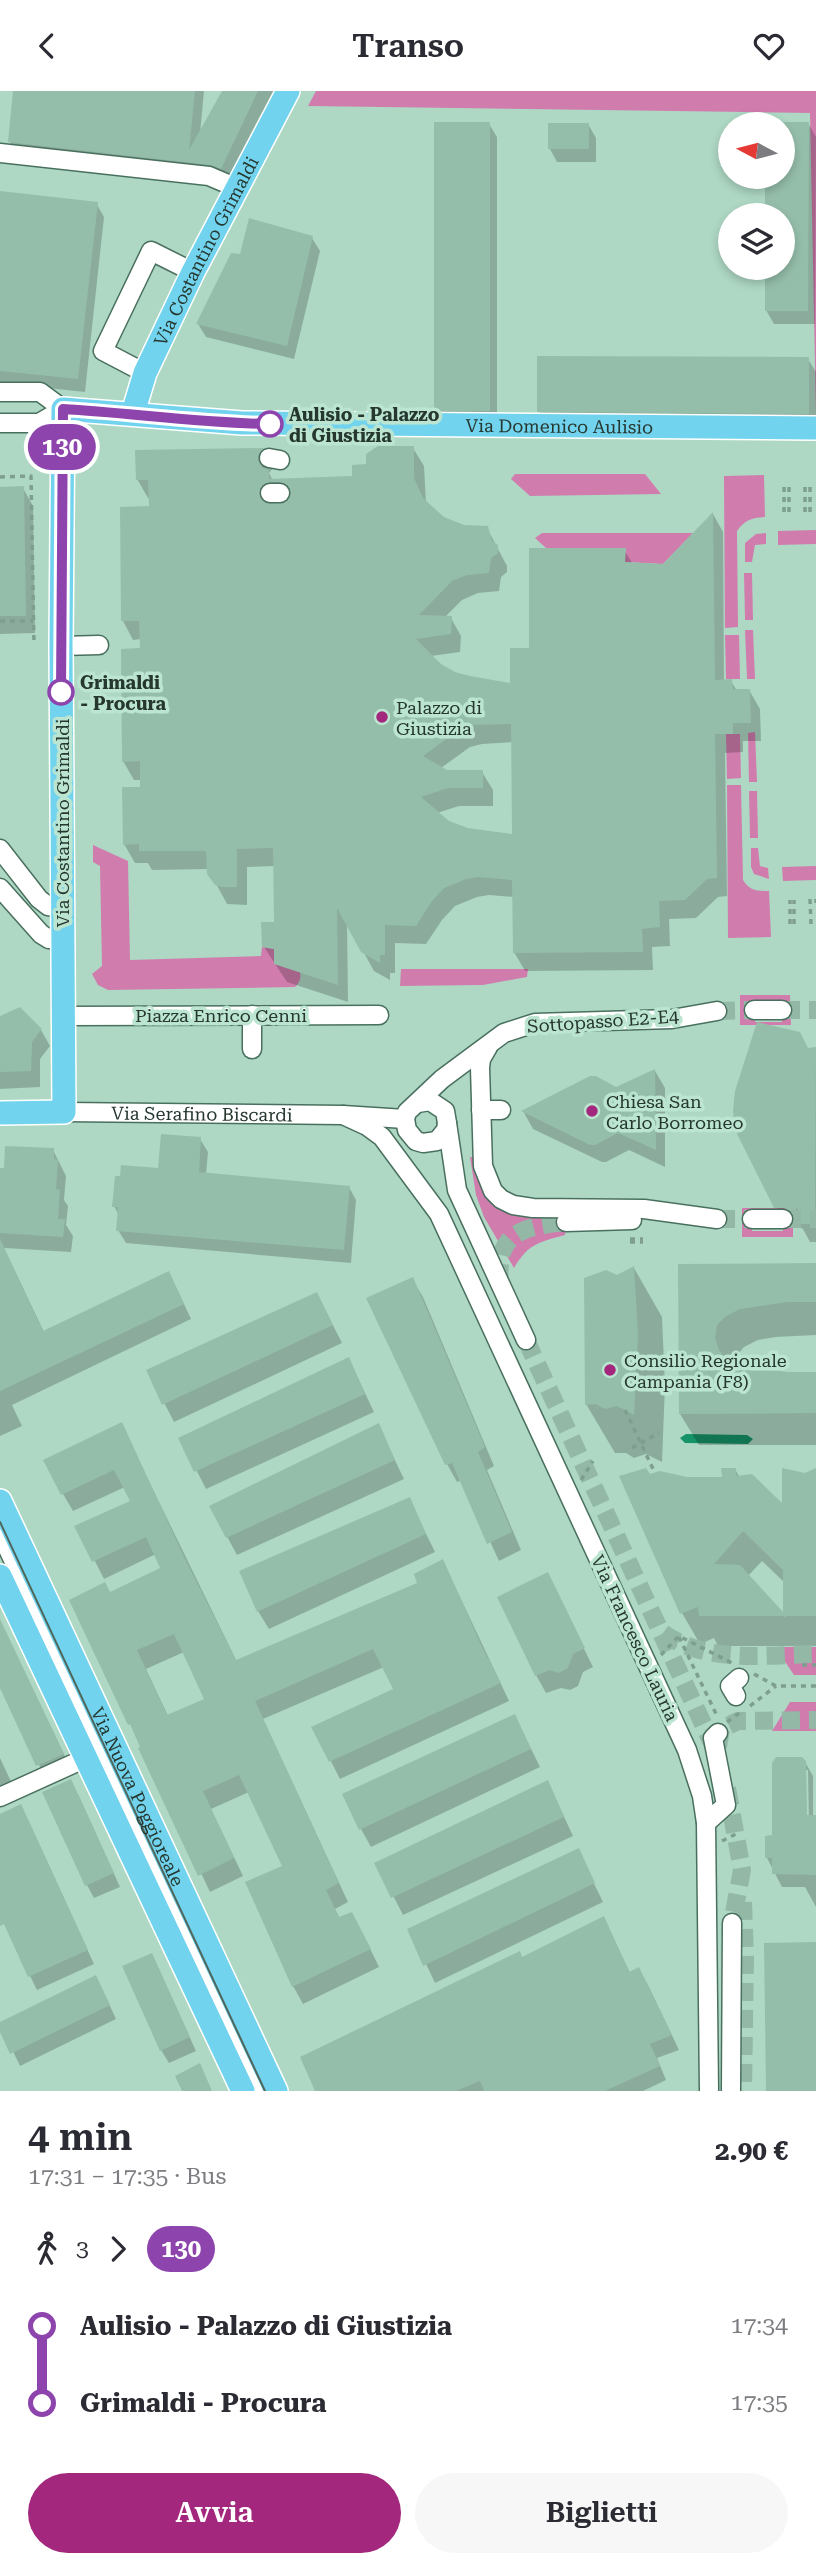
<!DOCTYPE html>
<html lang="it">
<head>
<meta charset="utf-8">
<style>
	body { margin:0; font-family:"Roboto Serif",serif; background:#f7f7f7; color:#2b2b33; height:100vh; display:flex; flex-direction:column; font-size:26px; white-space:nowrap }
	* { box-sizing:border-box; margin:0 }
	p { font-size:23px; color:#7c7c81 }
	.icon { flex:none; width:38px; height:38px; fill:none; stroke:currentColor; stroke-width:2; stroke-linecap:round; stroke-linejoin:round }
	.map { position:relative; height:2000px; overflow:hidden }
	.panel { display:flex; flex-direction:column; background:#fff; flex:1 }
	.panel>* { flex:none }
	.badge { padding:0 14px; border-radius:23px; font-size:24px; line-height:46px }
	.needle { width:46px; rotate:277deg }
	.fabs { position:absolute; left:718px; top:21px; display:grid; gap:14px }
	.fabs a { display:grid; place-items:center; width:77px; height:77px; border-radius:50%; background:#fff; box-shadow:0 4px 10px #0003; font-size:35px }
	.map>.badge { position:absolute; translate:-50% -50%; box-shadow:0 0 0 4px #fff }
	.legs { display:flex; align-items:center; gap:10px; height:77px; padding:0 28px; font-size:23px }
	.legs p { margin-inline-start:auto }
	.summary { display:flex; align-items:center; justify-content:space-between; height:119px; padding:0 28px }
	h1 { font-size:38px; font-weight:600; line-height:52px }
	.action { display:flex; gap:14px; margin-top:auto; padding:14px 28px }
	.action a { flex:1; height:80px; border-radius:42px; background:#a3277c; color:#fff; font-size:28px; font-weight:600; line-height:80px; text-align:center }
	.action a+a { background:#f7f7f7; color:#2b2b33 }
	ul { padding:0 28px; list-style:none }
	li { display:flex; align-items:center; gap:24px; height:77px; font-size:26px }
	li i { display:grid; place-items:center; width:10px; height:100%; margin:0 9px; background:currentColor }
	li i::after { content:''; width:18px; height:18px; margin:-9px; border:5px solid; border-radius:50%; background:#fff }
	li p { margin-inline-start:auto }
	li:first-child i { background:linear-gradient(#0000 50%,currentColor 0) }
	li:last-child i { background:linear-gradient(currentColor 50%,#0000 0) }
	header { display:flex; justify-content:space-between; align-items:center; height:91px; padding:0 28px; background:#fff; font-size:32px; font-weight:600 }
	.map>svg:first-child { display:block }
	.green { fill:#d07dae; fill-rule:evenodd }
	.water { fill:#169369 }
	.shadow { fill:#0003; fill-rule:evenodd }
	.building { fill:#95beaa; fill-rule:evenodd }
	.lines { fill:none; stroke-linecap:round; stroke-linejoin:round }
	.minor-tunnel { stroke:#93b8a6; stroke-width:18; stroke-dasharray:18 9; stroke-linecap:butt }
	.minor-casing { stroke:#49705e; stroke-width:21 }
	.major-casing { stroke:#fff; stroke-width:26 }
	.path { stroke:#7e9f8f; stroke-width:3.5; stroke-dasharray:5 5; stroke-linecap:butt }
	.minor { stroke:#fff; stroke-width:18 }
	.major { stroke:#71d3ed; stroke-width:23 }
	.tram { stroke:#4e665b; stroke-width:2 }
	.path-bridge { stroke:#7e9f8f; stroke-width:3.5; stroke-dasharray:5 5; stroke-linecap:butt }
	.line-1-casing { stroke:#fff; stroke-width:16 }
	.line-1 { stroke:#8e44ad; stroke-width:10 }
	.stop-1-dot { fill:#fff; stroke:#8e44ad; stroke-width:3.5 }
	.poi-dot { fill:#a3277c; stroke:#bbe5d0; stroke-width:2.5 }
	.labels { text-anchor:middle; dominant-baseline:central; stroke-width:7; stroke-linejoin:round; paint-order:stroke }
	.street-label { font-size:18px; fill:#26372f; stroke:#bbe5d0 }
	.stop-label { font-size:18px; font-weight:bold; fill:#26372f; stroke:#bbe5d0; text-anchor:start }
	.poi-label { font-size:18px; fill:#26372f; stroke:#bbe5d0; text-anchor:start }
</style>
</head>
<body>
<header><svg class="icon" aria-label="back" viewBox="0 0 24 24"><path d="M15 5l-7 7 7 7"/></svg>Transo<svg class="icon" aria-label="heart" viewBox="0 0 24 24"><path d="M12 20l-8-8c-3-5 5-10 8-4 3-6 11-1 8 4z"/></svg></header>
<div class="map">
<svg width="816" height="2000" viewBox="0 0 816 2000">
	<rect width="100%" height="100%" fill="#aed8c4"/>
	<g class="green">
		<path d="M316,0h500v324l-6,-302 -502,-7z"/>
		<path d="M515,383h130l16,20 -131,2 -19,-17z"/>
		<path d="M764,384l1,42c-13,1 -20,3 -28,14l1,96 -13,1 -1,-152z"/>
		<path d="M816,439v14l-38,1v-14z"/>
		<path d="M542,442h151l-30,31 -38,-2v-14h-79l-11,-10z"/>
		<path d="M766,442v11l-11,1 -3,17h-7v-19l11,-9z"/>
		<path d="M744,482h8l1,47h-8z"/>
		<path d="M745,539h8l2,49h-8z"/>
		<path d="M725,544h14l1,44h-14z"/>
		<path d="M755,641l2,50h-8l-1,-49z"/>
		<path d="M726,643h14l1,44 -14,1z"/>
		<path d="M727,694h14l2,95c7,11 14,11 26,11l2,46 -43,1z"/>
		<path d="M749,700h8l1,47h-8z"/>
		<path d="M93,754l35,16 2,99 131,-4 1,-9 12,2 26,23c1,7 0,10 -5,15l-187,3 -10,-5 -6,-11 10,-8 -2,-100 -7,-4z"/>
		<path d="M751,757h7l2,18 8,2 1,11 -15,-5 -3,-7z"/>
		<path d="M816,775v14l-33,1 -1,-14z"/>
		<path d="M401,878h127l-1,8 -44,8 -83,1z"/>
		<path d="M740,904h50l1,30h-51zM781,909l1,22h-27l-1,-21z"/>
		<path d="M470,1066h7l8,30 81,25 -1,23c-26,7 -37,9 -51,33l-30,-51 -8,-22z"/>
		<path d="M742,1117h51v29h-51zM783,1119v21h-31l-1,-20z"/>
		<path d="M775,1556h41v28h-22z"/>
		<path d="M790,1611h26v29h-44z"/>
	</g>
	<path class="water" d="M686,1343l61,1 6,4 -5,5 -63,-1 -5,-5z"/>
	<g class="shadow">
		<path d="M15,0h189l-4,43 24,-43h50l-44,92 -211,-25 -9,-16z"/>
		<path d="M767,32h41l8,14 -1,187h-41l-8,-14 1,-42h15v-53h-15v-38h15v-53z"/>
		<path d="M489,33l8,13v287h-53l-8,-14z"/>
		<path d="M588,33l8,14v24h-39l-7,-13z"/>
		<path d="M0,101l96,11 8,14 -19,175 -85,-9z"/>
		<path d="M312,147l8,13 -26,108 -88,-22 -8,-13 44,-68z"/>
		<path d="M808,268l8,13v55l-270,-2 -7,-14z"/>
		<path d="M413,357l11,18 2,37 17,16 20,8 24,1 20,38v6l-6,5 -2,14 -21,2 -16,7 -17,17 6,1 10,18 -1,16 -29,4 9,10 14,8 58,11 19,-35 93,-100 9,14 30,1 50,-51 10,18 1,149h7l6,10 12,-1 11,19 1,32h-18v11l-18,1 2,143 -9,1 -22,21 -27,1 1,27 -18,1 1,23 -128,1 -11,-19v-55l-25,-2 -12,2 -22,9 -13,14 -16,24 -31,-1v30h-5v7l-16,-9 -27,-49 1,80 -61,-20 -23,-35 12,-24 -1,-57 -28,1v38l-20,-1 -19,-35 -56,1 -4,-7h-13l-11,-19 18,-55v-9h-8l-11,-19 18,-111v-11l-8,1 -10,-19 28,-114v-9h-3l-11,-19v-27l126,-2 10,18 -4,5 4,8 81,-4 14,-11zM281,409h9l-3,4 -16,2zM513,651v94l-45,-7 -20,-6 -11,-10 22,-7h34v-16l-11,-18 -35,-1 -6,-3 29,-21 12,-3z"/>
		<path d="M0,397h23l10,18 2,127 -35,1z"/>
		<path d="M0,926l41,13 9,16 -10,13v28l-40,2z"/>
		<path d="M808,958h8v193h-6l-7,-13 -8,-4h-9l-10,-18z"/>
		<path d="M655,980l10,17v79l-36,-17 -23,12h-4l-69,-33 -10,-18 93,-22z"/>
		<path d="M200,1048l8,13 -2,22 143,13 7,13 -5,63 -225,-20 -8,-13 1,-15 -5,-9z"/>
		<path d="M53,1059l13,26 -2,24 4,6 -2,19 7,11 -2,16 -67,-4 40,84 133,-43 14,30 -179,86 10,21 -22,10v-267l6,1z"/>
		<path d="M816,1174v70l-40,2 -18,3 -14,7 -9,11 -2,7 5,3 50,6h28v71h-117l-19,-31 -1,-148z"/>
		<path d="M634,1177l28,49 3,69 -3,76 -16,-8 -12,4 -8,-5h-11l-29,-49 31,-127z"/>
		<path d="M412,1188l11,18 71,169 -7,4 34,80 -22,11 -37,-81 -5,2 -10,-18z"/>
		<path d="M317,1203l25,49 -168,79 -26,-51z"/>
		<path d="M349,1268l25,53 -168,77 -26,-51z"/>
		<path d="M121,1333l116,238 182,-78 24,-23 66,140 -169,78 -26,-51 81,-38 -11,-23 -121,52 85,183 -13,7 5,10 22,13 17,35 -76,37 -10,-18 -8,-119 -36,-75 -38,17 32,67 -33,16 -138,-291 38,-7 52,-25 -6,-15 -52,25 -27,-53 55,-24 -7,-15 -52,24 -10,-17zM184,1561l22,48 -38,16 -22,-47z"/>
		<path d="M378,1334l26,54 -167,76 -26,-48z"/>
		<path d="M735,1378l5,9 44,29 21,-32 11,-3v174h-98l-4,-8 -14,6 -18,-31 -61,-136 103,1zM762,1470l23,22v34l-37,-41z"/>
		<path d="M409,1408l26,53 -166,77 -11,-18z"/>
		<path d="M547,1483l46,93 -10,5 -5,14 -8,4 -9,-2 -15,5 -10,-18z"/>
		<path d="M0,1530l72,150 -25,11 -47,-101z"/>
		<path d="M515,1625l25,51 -169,80 -10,-18z"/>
		<path d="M0,1667l15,32 -15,7z"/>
		<path d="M805,1671l8,14v41h3v90l-11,-20h-23l-15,-29zM805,1679h3l1,54h-4z"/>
		<path d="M548,1691l25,54 -170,79 -26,-51z"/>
		<path d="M78,1703l42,93 -26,11 -7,-13z"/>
		<path d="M0,1725l28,4 66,144 -57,26 -37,-75z"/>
		<path d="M578,1760l25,51 -168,81 -25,-53z"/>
		<path d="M604,1827l26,55 17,10 32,67 -22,8 9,22 -23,11h-326l205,-132z"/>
		<path d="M152,1864l44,96 -27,12 -8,-13z"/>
		<path d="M103,1900l13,28 -96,47 -20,-42z"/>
	</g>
	<g class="building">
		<path d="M13,0h182l-6,59 33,-59h36l-37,78 -11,-4 -202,-23z"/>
		<rect x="434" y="31" width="56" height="289"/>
		<path d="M782,31h27l-1,189h-43v-43h17v-53h-17v-38h17z"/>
		<rect x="548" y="32" width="41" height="26"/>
		<path d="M0,100l98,11 -20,177 -78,-8z"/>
		<path d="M249,127l64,18 -26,110 -91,-22 35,-71 9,1z"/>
		<path d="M537,265l272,1v57l-272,-2z"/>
		<path d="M378,355h36v32l9,20 21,19 20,8 24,1 4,15 6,4v8l-7,5 -2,15 -22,2 -15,6 -33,34 33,1 -1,18 -35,5 25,25 14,8 15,4 40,7v-35h19v-100h97l-1,14 38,2 50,-52 2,168 17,-1 1,10h17l1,34h-18v11h-18l2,144 -10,1 -22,21 -26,1 1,26 -18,2 1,23 -130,1 -1,-73 -34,-3 -12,2 -22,9 -12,13 -16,25 -31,-1v30h-5v8l-19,-11 -24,-44 1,77 -64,-21v-15l-12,-2 -1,-25h13l-1,-74 -36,1v38h-16l-6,-2 -8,-11 -1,-23h-67v-7l-16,1 -1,-58h18v-26l-18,1 -1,-113 19,-1 -1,-27h-18l-1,-114 29,-1 -1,-26h-12l-1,-30 129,-2 -6,7v6l4,6 7,3v9l83,-3v-11l14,-1v-10zM270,391h11l8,5 2,7 -5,8 -16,2 -9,-5 -1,-11zM511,633l1,110 -44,-6 -19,-7 -28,-24 27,-9h35v-18h-36l-24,-14 37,-27 11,-4z"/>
		<path d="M24,395l2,130h-26v-129z"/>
		<path d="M20,916l22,22 -10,13 -1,29 -31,1v-56z"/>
		<path d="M757,931l43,10 8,16 8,-1 -1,177h-17v-16l-7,4 -7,-4h-10l-37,-74 -4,-23 2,-20z"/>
		<path d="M655,978l1,81 -38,-17 -23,12h-5l-69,-34 69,-35h6l20,11z"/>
		<path d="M161,1043l40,3 -2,35 151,14 -6,64 -228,-19 2,-24h-6l3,-31h5l1,-11 37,3z"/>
		<path d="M5,1055l49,2v11l4,1 -2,29 4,1 -2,29h7l-2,18 -63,-4v-65h4z"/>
		<path d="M0,1148l43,92 126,-60 15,33 -184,87z"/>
		<path d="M816,1172v39h-29l-47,7 -14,7 -9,9 -2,13 4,12 6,8 14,8 49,6h28v41l-137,1 -1,-150z"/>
		<path d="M634,1175l4,70 -4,79 -17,-9 -12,3 -9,-5 -11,1 -1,-127 22,-8 11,5z"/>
		<path d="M413,1186l72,170 -7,5 34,80 -25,12 -35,-81 -7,2 -79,-167z"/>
		<path d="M317,1201l16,33 -171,80 -16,-35z"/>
		<path d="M349,1266l16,37 -171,78 -16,-34z"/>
		<path d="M122,1331l62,135 52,103 181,-77 -3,-9 29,-15 39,88 19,36 -172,79 -18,-35 82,-38 -20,-40 -118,52 84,182 -13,7 13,27 13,-5 19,37 -79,38 -47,-105 37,-16 -43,-91 -36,16 31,67 -36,18 -60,-128 2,-1 -10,-23 -2,1 -59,-125 36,-18 5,10 50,-24 -14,-31 -54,25 -18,-36 56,-25 -16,-31 -53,25 -18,-35zM174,1543l30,65 -37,16 -30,-65z"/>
		<path d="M379,1332l16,37 -169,78 -17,-32z"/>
		<path d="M646,1377l4,6 10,-3 27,6h35l-1,-9h15v8l16,-2 30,29v-35l23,5 11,-5v148h-117l-1,-9 -18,7 -61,-138zM743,1440l40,39v42l-43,-47 -26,-1z"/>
		<path d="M410,1406l16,37 -169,78 -18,-41z"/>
		<path d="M548,1481l37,76 -12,6 -5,14 -9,5 -9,-3 -15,6 -38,-79z"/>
		<path d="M0,1528l64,135 -28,12 -36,-78z"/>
		<path d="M515,1623l16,35 -172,81 -17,-36z"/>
		<path d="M776,1666h26l4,4 1,54h9v60l-44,-1v-16h-7v-22l7,-1v-72z"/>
		<path d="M71,1688l43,94 -29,13 -43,-94z"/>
		<path d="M548,1689l16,37 -173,81 -17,-35z"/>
		<path d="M21,1713l67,146 -60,27 -24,-53 -4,2v-112z"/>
		<path d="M579,1757l16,35 -172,83 -16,-37z"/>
		<path d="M604,1825l25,56 10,-5 33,68 -22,9 10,22 -55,25h-121l-4,-10 -24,10h-141l-15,-34 220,-106 2,6z"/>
		<path d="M816,1851v149h-50l-2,-148z"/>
		<path d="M152,1862l38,84 -30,14 -38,-85z"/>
		<path d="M96,1884l14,30 -100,49 -10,-22v-10z"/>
		<path d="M200,1972l12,28h-30l-7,-15z"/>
	</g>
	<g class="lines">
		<g class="minor-tunnel">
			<path d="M782,919h34"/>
			<path d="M717,920l37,-1"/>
			<path d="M717,1128h35"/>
			<path d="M783,1128h33"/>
			<path d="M499,1191c1,-10 0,-23 4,-32 10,-24 41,-25 63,-28"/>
			<path d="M526,1249l190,412"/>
			<path d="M663,1542c43,31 103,22 153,21"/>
			<path d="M718,1656l3,-18 17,-8 78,-1"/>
			<path d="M727,1697l15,82 -10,53"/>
			<path d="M743,1811l2,55 -2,134"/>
		</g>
		<g class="minor-casing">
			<g id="minor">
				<path d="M0,62l209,23 28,12"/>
				<path d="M145,282l-42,-22 48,-100 42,21"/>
				<path d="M0,301h40l23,17 -24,14h-39"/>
				<path d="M269,367l11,2"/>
				<path d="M270,402h10"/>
				<path d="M61,555l38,-1"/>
				<path d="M0,758l39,50 9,7 14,2"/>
				<path d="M0,797l41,46 8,5 13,1"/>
				<path d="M754,919h28"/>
				<path d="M252,924v34"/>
				<path d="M63,925l316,-1"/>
				<path d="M488,956l-7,12 -1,9 3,98 10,25 8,8 12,6 20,3 111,1 73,10"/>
				<path d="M418,1012l12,-2 15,10 2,12 -1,7 -9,11 -14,2 -7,-2 -9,-11 -2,-11 2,-7 35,-33 62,-46 31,-10 137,-4 45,-8"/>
				<path d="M481,1019h20"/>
				<path id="s1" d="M64,1021l279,3 62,4"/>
				<path d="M343,1024l24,11 15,11 57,77 248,536 15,46 4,27 3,268"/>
				<path d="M447,1032l10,67 69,150"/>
				<path d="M752,1128h31"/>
				<path d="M566,1131l66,-2"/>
				<path d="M0,1441l261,559"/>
				<path d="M736,1605l-6,-10 9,-8"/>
				<path d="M0,1706l86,-39"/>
				<path d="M706,1732l20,-18 -13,-67 5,-5"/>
				<path d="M731,2000l1,-168"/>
			</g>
		</g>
		<g class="major-casing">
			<g id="major">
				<path id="s2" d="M133,322l12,-40 48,-101 95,-181"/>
				<path id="s3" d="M0,1022l64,-1 -3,-466 2,-237 179,14 574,5"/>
				<path id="s4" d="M0,1410l276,590"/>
				<path d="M0,1485l243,515"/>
			</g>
		</g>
		<g class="path">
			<path d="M0,386l31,-1 3,169"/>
			<path d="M784,396v26"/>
			<path d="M789,396v26"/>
			<path d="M805,396v26"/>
			<path d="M810,396v26"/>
			<path d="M0,530h33"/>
			<path d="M810,808l1,25"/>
			<path d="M816,808v4"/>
			<path d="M790,833v-24"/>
			<path d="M794,833v-24"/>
			<path d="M630,1148h13"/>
			<path d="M630,1151h13"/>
			<path d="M632,1357l27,-15"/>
			<path d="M581,1389l12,-19"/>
			<path d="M679,1546l39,81"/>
			<path d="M661,1564l18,-19 53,27"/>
			<path d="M802,1574h14"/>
			<path d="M754,1583l22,12h40"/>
			<path d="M750,1615l26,-20"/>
			<path d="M727,1631l14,-10"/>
			<path d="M722,1750l14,-7"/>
		</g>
		<use href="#minor" class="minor"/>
		<use href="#major" class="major"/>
		<path class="tram" d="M0,1431l265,569"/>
		<path class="path-bridge" d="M625,1319l30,63"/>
	</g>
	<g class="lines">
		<g class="line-1-casing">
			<path id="line-1" d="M61,601l2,-283c69,4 138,14 207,15"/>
		</g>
		<use href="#line-1" class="line-1"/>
	</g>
	<g class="stop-1-dot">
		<circle cx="270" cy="333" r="12"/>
		<circle cx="61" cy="601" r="12"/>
	</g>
	<g class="poi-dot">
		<circle cx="382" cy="626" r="7"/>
		<circle cx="592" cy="1020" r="7"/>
		<circle cx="610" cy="1279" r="7"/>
	</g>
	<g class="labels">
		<g class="street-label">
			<text stroke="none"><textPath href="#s2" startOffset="178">Via Costantino Grimaldi</textPath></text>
			<text stroke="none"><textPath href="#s3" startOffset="1264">Via Domenico Aulisio</textPath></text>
			<text transform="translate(62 732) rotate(-90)">Via Costantino Grimaldi</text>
			<text x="221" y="924">Piazza Enrico Cenni</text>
			<text transform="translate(603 930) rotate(-4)">Sottopasso E2-E4</text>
			<text stroke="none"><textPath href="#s1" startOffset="138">Via Serafino Biscardi</textPath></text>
			<text transform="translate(635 1547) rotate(65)">Via Francesco Lauria</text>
			<text stroke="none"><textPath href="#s4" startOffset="326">Via Nuova Poggioreale</textPath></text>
		</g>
		<g class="stop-label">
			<text x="289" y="323">Aulisio - Palazzo<tspan x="289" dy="21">di Giustizia</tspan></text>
			<text x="80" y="591">Grimaldi<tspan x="80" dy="21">- Procura</tspan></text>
		</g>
		<g class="poi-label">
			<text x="396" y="616">Palazzo di<tspan x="396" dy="21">Giustizia</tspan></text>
			<text x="606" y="1010">Chiesa San<tspan x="606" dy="21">Carlo Borromeo</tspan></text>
			<text x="624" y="1269">Consilio Regionale<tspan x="624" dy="21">Campania (F8)</tspan></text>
		</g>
	</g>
</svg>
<div class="fabs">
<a><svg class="needle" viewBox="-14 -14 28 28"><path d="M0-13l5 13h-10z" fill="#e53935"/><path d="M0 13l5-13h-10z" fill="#7c7c81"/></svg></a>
<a><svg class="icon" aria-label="layers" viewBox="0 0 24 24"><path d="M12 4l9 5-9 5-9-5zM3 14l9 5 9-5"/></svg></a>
</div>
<b class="badge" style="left:62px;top:356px;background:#8e44ad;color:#fff">130</b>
</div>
<section class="panel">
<div class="summary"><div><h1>4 min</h1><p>17:31 – 17:35 · Bus</p></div><b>2.90 €</b></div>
<div class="legs"><svg class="icon" aria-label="walk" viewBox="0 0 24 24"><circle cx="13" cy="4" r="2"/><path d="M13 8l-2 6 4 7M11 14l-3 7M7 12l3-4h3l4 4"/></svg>3<svg class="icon" aria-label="forward" viewBox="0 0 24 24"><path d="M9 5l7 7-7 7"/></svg><b class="badge" style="background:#8e44ad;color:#fff">130</b></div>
<ul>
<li><i style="color:#8e44ad"></i><b>Aulisio - Palazzo di Giustizia</b><p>17:34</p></li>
<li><i style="color:#8e44ad"></i><b>Grimaldi - Procura</b><p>17:35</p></li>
</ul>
<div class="action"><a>Avvia</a><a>Biglietti</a></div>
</section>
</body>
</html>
